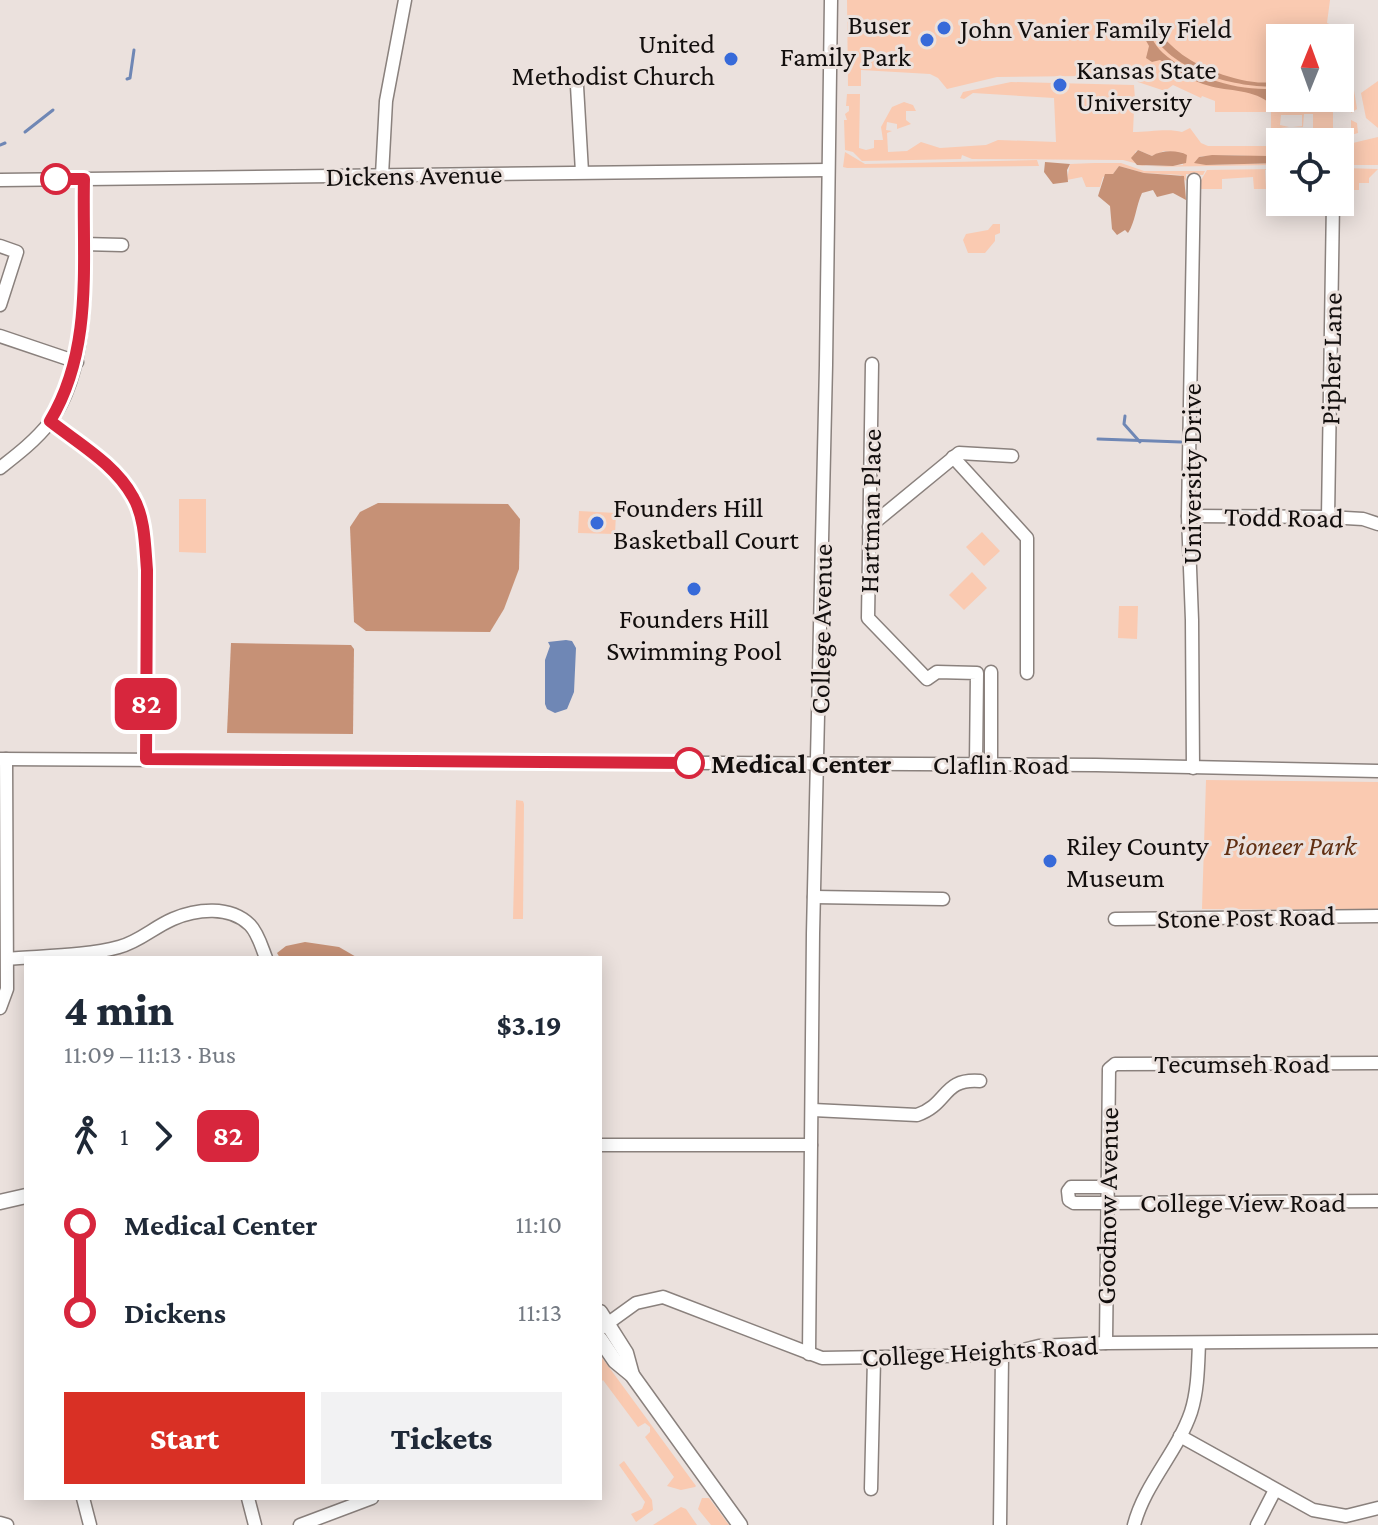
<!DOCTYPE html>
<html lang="en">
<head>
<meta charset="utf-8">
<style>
	body { margin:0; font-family:"Crimson Pro",serif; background:#f2f2f3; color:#1f2937; height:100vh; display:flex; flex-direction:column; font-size:30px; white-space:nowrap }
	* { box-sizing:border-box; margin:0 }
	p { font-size:26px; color:#747a83 }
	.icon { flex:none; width:44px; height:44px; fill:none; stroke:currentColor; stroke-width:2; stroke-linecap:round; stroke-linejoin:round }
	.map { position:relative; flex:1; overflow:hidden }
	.side { position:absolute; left:24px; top:956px; width:578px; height:544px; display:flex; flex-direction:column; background:#fff; border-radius:0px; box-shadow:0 4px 20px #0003 }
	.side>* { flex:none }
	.badge { padding:0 16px; border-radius:12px; font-size:28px; line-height:52px }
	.needle { width:52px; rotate:1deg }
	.fabs { position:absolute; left:1266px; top:24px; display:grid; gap:16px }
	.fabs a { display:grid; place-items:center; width:88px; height:88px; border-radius:0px; background:#fff; box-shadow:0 4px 20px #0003; font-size:40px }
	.map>.badge { position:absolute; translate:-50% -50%; box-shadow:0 0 0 4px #fff }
	.legs { display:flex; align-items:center; gap:12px; height:88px; padding:0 40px; font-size:26px }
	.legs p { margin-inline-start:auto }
	.headline { display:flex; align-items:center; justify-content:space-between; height:136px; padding:0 40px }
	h1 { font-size:44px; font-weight:800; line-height:60px }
	.button { display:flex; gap:16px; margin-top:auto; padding:16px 40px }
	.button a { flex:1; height:92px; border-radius:0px; background:#d93025; color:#fff; font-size:32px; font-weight:800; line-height:92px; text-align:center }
	.button a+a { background:#f2f2f3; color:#1f2937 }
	ul { padding:0 40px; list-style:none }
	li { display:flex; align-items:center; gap:28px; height:88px; font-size:30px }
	li i { display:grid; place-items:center; width:12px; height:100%; margin:0 10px; background:currentColor }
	li i::after { content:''; width:20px; height:20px; margin:-10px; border:6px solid; border-radius:50%; background:#fff }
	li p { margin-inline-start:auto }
	li:first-child i { background:linear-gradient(#0000 50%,currentColor 0) }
	li:last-child i { background:linear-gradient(currentColor 50%,#0000 0) }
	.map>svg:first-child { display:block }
	.green { fill:#facab1 }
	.forest { fill:#c69176 }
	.water { fill:#6f87b5 }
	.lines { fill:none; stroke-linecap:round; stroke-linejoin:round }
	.stream { stroke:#6f87b5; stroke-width:3 }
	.minor-casing { stroke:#8a817d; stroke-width:15 }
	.major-casing { stroke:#8a817d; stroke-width:17 }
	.minor { stroke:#fff; stroke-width:12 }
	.major { stroke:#fff; stroke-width:14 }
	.line-1-casing { stroke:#fff; stroke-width:18 }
	.line-1 { stroke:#d7263d; stroke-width:12 }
	.poi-dot { fill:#376ad9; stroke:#ebe1dd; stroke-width:3 }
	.stop-1-dot { fill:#fff; stroke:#d7263d; stroke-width:4 }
	.labels { text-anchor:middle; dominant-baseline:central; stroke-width:6; stroke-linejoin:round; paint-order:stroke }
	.poi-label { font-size:28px; fill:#120e0d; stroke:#ebe1dd; text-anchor:start }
	.street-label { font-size:28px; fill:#120e0d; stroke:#ebe1dd }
	.stop-label { font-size:28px; font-weight:bold; fill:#120e0d; stroke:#ebe1dd; text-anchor:start }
	.park-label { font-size:28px; font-style:italic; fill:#612f12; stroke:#ebe1dd }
</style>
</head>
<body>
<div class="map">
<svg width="1378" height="1525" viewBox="0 0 1378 1525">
	<rect width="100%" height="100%" fill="#ebe1dd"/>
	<g class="green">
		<path d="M847,0h483l-3,23 7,3 1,12h-55v60h54l-1,8 5,-1 -2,-6h5l-1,-41 14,32 3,19 -6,4v-4h-5l1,-9h-3l-3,5 2,-2 1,6 -1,-3 -1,3h-9v22l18,1v-12l6,3 1,10 -10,3 -19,1 -2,-8h-14v-15h-9l-1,13 -10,-1h9v-11h-21l-1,10 9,2 -18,2v-17h-56v-11l-13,-5 -1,2 -28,-13 -8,6 -39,-13 -40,-2 -89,1 -50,12 -9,-11 -8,-4 -69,-4v16h-13z"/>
		<path d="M1378,81v47l-12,-10 -5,-25z"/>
		<path d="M1011,82l123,3 1,14 -4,3 3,8 -1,22c15,0 36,-4 49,0l8,-4 11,15 7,3h72v14c-14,-5 -66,-6 -81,-3l7,8 74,-2v2l-130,2 33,-2v-12l-19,-2 -12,5 -14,-6 -3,2 2,13 9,1 -23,-6 -151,-1 -10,-4 -1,4 -99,2 -9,-9 -8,-2 -1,-30h3l-2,-6 4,-3v-5h-3l1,-12h13l-1,54 7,2 8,-2v-8h9l-2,-13 11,-20 12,-5 9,3 3,6h-10v9l5,4 -14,5v-5l-10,-2 -1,8 6,1 -5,2 1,19 19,-1 14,-9 19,6 46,-3 12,-5 58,2 -2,-44 -81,-5 -9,6 -4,-1 3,-6z"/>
		<path d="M1378,137v28h-38v-19z"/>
		<path d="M845,152l20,12 172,-4 2,6 -192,2 -4,-1z"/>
		<path d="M1094,163h27l23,8h61l-2,4 -17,-1v7l-5,-6 -37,-2 -25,-7 -6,8 -10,3 -3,10h-14l-4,-10 -15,3 3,-16z"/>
		<path d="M1343,168l35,1 -9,9v5h-10v7h-19v-16z"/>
		<path d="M1271,169l-6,1 1,19h-12l-1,-12 -31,2v10h-22v-7l7,-12 73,-1v20h-8z"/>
		<path d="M993,224h7v9l-5,2v6l-10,12h-17l-5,-13 3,-6 22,-4z"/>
		<path d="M179,499h27v54l-27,-1z"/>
		<path d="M579,511l37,2 -1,21 -37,-1z"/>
		<path d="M982,532l18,19 -16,15 -18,-19z"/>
		<path d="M972,572l15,16 -23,22 -15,-15z"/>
		<path d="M1119,606h19l-1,33 -19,-1z"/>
		<path d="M1206,780l172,2v128l-176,-1z"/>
		<path d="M516,800l7,1 1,3 -1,115h-10z"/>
		<path d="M600,1355l96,131 -1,1 -14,3 -14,-4 7,-9 -29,-40 5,-5v-5l-5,-4 -7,4 -35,-47 -3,3z"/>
		<path d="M624,1461l28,39 1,10 -17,12 -5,-8 11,-5 3,-7 -26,-37z"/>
		<path d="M702,1498h7l20,27h-18l-13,-16z"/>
		<path d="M681,1507l5,2 11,16h-44z"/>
	</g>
	<g class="forest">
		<path d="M1144,23c5,8 9,21 19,30 28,25 80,40 117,35v8l-12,6c-18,-14 -43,-10 -65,-18 -16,-5 -28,-16 -43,-24l-8,2 -6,-4 3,-12 -9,-16z"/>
		<path d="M1150,27c11,7 19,17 29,25 20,17 75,38 101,28v6c-40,4 -116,-16 -130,-59z"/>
		<path d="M1138,150l14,6c9,-6 26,-6 35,-1l-1,8 -13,3 -36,-1 -6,-7z"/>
		<path d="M1212,155l57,1 11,4v3l-74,2 -12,-2 5,-6z"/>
		<path d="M1045,162l25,2 -3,6 1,12 -15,2 -9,-12z"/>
		<path d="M1119,166l25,7 40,3 2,24 -13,-7 -16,4 -4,-7 -11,3c-6,13 -7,30 -14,40l-3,-3 -8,5 -5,-6 -2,-23 -12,-10 7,-22h8z"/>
		<path d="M378,503l130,1 12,15 -1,50 -15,40 -14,23 -124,-1 -12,-9 -4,-95 10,-15z"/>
		<path d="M231,643l120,2 3,4 -1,85 -126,-1z"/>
		<path d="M305,942l34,5 19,11h-78l-3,-5 9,-7z"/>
	</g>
	<path class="water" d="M566,640l6,1 4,7 -2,44 -7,17 -12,4 -8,-4 -2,-5v-44l5,-14 -2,-4z"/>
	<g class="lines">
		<g class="stream">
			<path d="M127,79l3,-1 4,-28"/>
			<path d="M25,132l28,-22"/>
			<path d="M0,145l5,-2"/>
			<path d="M1125,416l-1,8 16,18"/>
			<path d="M1098,439l83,3"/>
		</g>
		<g class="minor-casing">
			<g id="minor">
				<path d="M577,86l5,86"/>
				<path d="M382,175l4,-74 19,-101"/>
				<path d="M0,180l828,-10"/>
				<path d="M83,244l39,1"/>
				<path d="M0,246l17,6 -17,53"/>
				<path d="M0,336l77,26"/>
				<path d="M872,364l-4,254 59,61 10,-7 40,1 -1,91"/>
				<path d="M50,421c29,22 64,43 83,76 12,20 12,49 14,73l-1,189"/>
				<path d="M953,457l74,81v135"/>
				<path d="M0,468c18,-14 36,-28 50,-46 45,-61 33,-170 34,-243"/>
				<path d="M1188,516l140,1 35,2 15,5"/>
				<path d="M1328,517l5,-315"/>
				<path d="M869,527l90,-74 53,3"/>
				<path d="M991,672v92"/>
				<path d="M0,759l1096,6 282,6"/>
				<path d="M1193,768l-1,-148 -4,-104 6,-336"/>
				<path d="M814,897l129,2"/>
				<path d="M1115,919l263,-3"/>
				<path d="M7,959c34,-3 80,-3 112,-12 20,-5 35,-20 54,-28 23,-10 57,-14 77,6 8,8 12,23 16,33"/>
				<path d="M0,1008l7,-19 -1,-230"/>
				<path d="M813,1110l104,5c32,-11 25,-37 63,-34"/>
				<path d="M600,1145h211"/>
				<path d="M1109,1187h-38l-3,4 1,9 5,3h34l270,-2"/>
				<path d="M600,1329l36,-26 27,-6 159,61 180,-3 37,-9 67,-3 272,-2"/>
				<path d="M1106,1343l3,-274 6,-5 263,-1"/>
				<path d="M809,1354l4,-420 13,-569 5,-365"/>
				<path d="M1180,1436l133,74 33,6 32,-8"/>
				<path d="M871,1489l3,-130"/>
				<path d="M83,1498l7,27"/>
				<path d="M248,1498l7,27"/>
				<path d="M0,1523l7,2"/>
				<path d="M300,1525l72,-27"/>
				<path d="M1000,1525l2,-170"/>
				<path d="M1134,1525c11,-42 43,-72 57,-113 7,-22 7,-46 8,-69"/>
				<path d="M1257,1525l18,-35"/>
			</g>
		</g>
		<g class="major-casing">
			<g id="major">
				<path d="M0,1202l26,-6"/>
				<path d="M600,1312l26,41 6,22"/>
				<path d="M600,1339l15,22 17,14 108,150"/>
			</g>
		</g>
		<use href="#minor" class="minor"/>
		<use href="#major" class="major"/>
	</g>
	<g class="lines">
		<g class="line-1-casing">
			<path id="line-1" d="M56,179h28c-2,83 10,169 -34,242 29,23 65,43 83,76 12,20 12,49 14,73l-1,189 543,4"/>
		</g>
		<use href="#line-1" class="line-1"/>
	</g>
	<g class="poi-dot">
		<circle cx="944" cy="28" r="8"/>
		<circle cx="927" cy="40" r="8"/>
		<circle cx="731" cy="59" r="8"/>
		<circle cx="1060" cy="85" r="8"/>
		<circle cx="597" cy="523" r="8"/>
		<circle cx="694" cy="589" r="8"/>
		<circle cx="1050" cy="861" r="8"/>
	</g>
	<g class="stop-1-dot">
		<circle cx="56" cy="179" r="14"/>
		<circle cx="689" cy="763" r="14"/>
	</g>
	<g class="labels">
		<g class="poi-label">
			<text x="911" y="24" text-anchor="end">Buser<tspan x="911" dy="32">Family Park</tspan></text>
			<text x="960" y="28">John Vanier Family Field</text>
			<text x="715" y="43" text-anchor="end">United<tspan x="715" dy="32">Methodist Church</tspan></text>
			<text x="1076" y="69">Kansas State<tspan x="1076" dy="32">University</tspan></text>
			<text x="613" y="507">Founders Hill<tspan x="613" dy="32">Basketball Court</tspan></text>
			<text x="694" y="618" text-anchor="middle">Founders Hill<tspan x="694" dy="32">Swimming Pool</tspan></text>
			<text x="1066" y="845">Riley County<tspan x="1066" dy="32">Museum</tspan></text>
		</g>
		<g class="street-label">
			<text transform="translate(414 175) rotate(-1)">Dickens Avenue</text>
			<text transform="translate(1331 359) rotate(-89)">Pipher Lane</text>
			<text transform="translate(1191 474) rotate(-90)">University Drive</text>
			<text transform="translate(870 511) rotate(-89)">Hartman Place</text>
			<text transform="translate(1284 517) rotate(1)">Todd Road</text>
			<text transform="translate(821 629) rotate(-89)">College Avenue</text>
			<text x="1001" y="764">Claflin Road</text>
			<text transform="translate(1246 917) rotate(-1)">Stone Post Road</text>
			<text x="1242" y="1063">Tecumseh Road</text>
			<text x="1243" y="1202">College View Road</text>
			<text transform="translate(1107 1206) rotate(-89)">Goodnow Avenue</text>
			<text transform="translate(980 1351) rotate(-3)">College Heights Road</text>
		</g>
		<g class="stop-label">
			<text x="711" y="763">Medical Center</text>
		</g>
		<g class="park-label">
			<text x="1290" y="845">Pioneer Park</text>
		</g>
	</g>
</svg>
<div class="fabs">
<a><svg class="needle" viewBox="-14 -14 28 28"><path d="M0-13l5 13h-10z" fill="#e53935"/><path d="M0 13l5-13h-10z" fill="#747a83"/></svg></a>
<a><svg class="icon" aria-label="locate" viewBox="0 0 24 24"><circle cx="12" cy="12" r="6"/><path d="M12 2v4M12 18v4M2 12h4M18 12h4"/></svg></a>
</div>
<b class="badge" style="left:146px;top:704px;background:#d7263d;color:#fff">82</b>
<section class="side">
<div class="headline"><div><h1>4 min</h1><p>11:09 – 11:13 · Bus</p></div><b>$3.19</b></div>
<div class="legs"><svg class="icon" aria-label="walk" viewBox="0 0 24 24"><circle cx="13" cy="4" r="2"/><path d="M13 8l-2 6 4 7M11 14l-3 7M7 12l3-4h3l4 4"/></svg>1<svg class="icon" aria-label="forward" viewBox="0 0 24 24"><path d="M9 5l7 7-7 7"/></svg><b class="badge" style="background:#d7263d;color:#fff">82</b></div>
<ul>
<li><i style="color:#d7263d"></i><b>Medical Center</b><p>11:10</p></li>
<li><i style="color:#d7263d"></i><b>Dickens</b><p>11:13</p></li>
</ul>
<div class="button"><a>Start</a><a>Tickets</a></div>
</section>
</div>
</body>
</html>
